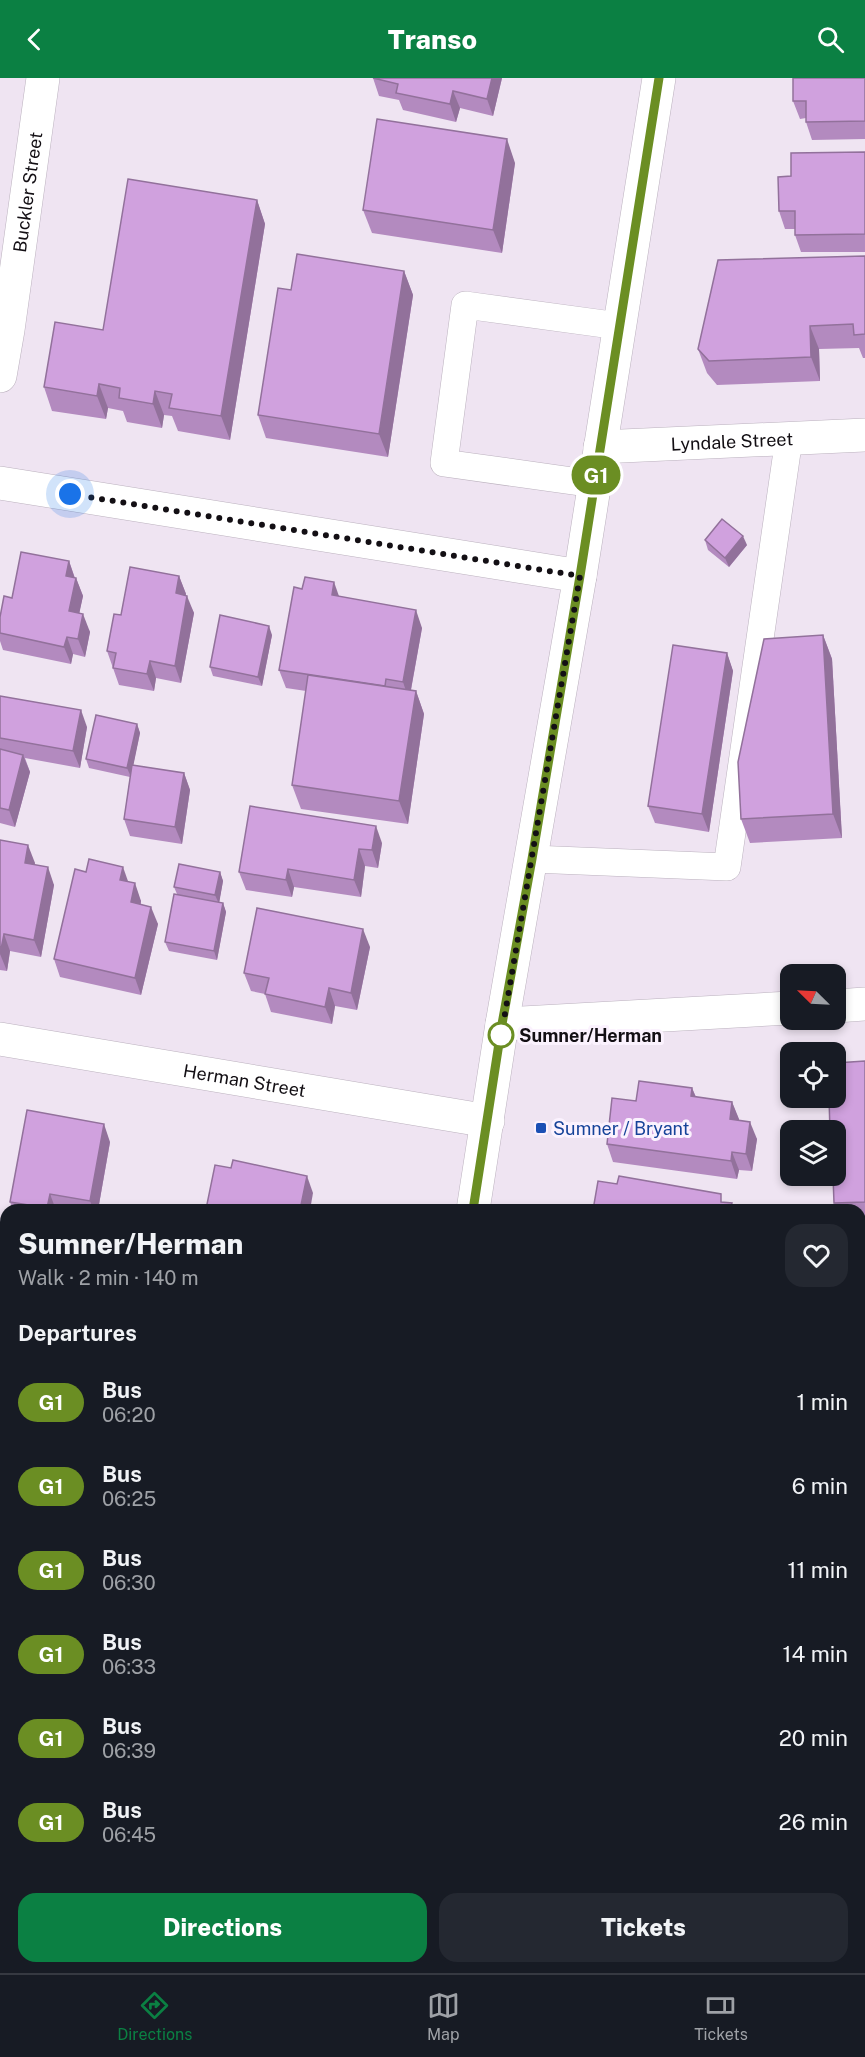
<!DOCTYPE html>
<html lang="en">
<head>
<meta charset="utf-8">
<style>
	body { margin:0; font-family:"Public Sans",sans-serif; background:#242831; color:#f1f3f6; height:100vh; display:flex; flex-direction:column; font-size:22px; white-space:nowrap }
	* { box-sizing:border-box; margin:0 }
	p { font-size:20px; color:#9ea1a6 }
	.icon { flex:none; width:33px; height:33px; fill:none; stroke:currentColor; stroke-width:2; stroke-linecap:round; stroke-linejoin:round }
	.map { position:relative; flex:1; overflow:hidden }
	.side { position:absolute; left:0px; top:1126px; width:866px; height:770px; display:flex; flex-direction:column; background:#171b24; border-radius:18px 18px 0 0; box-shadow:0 3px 9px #0003 }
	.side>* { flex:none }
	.badge { padding:0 12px; border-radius:20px; font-size:21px; line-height:39px }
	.needle { width:39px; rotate:294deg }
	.controls { position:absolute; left:780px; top:886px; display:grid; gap:12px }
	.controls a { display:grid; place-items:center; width:66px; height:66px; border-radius:12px; background:#171b24; box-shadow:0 3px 9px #0003; font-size:30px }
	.you { position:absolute; width:30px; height:30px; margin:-15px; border:4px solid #fff; border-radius:50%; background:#1a73e8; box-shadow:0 0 0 9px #1a73e833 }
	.map>.badge { position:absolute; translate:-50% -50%; box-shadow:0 0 0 3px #fff }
	h2 { padding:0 18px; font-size:22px; line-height:54px }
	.round { display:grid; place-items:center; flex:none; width:63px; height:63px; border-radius:18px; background:#242831 }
	.head { display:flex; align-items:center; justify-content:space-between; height:102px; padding:0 18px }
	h1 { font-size:28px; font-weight:800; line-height:45px }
	.primary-button { display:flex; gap:12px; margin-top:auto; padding:12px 18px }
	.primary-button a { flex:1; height:69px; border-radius:18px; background:#0b8043; color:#fff; font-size:24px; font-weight:800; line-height:69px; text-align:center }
	.primary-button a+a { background:#242831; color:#f1f3f6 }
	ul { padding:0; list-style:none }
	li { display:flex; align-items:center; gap:18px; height:84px; padding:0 18px }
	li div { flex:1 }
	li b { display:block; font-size:22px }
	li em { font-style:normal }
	li .badge { min-width:66px; font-weight:700; text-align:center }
	header { display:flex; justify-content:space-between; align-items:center; height:78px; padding:0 18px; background:#0b8043; color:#fff; font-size:27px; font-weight:800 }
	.menu { display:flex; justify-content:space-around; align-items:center; height:84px; border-top:2px solid #363941; background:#171b24; font-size:16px; color:#9ea1a6 }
	.menu a { display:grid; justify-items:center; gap:3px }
	.menu .on { color:#0b8043 }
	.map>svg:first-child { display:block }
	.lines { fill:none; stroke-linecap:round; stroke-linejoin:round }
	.service-casing { stroke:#bbb1be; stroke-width:28 }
	.minor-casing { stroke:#bbb1be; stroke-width:34 }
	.primary-casing { stroke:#bbb1be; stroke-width:34 }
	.service { stroke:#fff; stroke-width:27 }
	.minor { stroke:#fff; stroke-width:33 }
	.primary { stroke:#fff; stroke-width:33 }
	.wall { fill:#b38abf }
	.shaded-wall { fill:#92719b }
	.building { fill:#d0a1de; stroke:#92719b; stroke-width:1.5 }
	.line-casing { stroke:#fff; stroke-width:14 }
	.line { stroke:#6b8e23; stroke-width:9 }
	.walk { stroke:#130f14; stroke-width:6; stroke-dasharray:0 10.8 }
	.stop-dot { fill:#fff; stroke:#6b8e23; stroke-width:3 }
	.transit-dot { fill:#1a4fb4; stroke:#fbf2fe; stroke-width:2 }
	.labels { text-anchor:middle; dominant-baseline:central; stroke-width:6; stroke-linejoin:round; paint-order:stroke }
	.street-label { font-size:18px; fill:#130f14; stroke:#fbf2fe }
	.stop-label { font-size:18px; font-weight:bold; fill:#130f14; stroke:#fbf2fe; text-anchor:start }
	.transit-label { font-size:18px; fill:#164399; stroke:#fbf2fe; text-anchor:start }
</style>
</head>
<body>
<header><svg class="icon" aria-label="back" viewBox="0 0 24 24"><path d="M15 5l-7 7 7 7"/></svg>Transo<svg class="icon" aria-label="search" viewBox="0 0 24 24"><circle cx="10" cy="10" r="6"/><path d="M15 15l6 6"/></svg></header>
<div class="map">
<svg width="865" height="1895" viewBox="0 0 865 1895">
	<rect width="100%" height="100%" fill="#efe4f2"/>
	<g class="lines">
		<g class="service-casing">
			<g id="service">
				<path d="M594,406l-150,-21 21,-158 154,21"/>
				<path d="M532,781l195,8 62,-429"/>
			</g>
		</g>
		<g class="minor-casing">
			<g id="minor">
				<path id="s1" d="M0,298l8,-46 35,-252"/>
				<path id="s2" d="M600,369l265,-12"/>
				<path d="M0,405l580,93"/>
				<path d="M836,928l29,-2"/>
				<path d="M502,946l288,-16"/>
				<path id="s3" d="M0,961l488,82"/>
				<path d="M860,1446h5"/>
				<path d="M0,1526l6,1"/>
			</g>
		</g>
		<g class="primary-casing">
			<g id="primary">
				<path d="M473,1132l29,-186 78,-448 79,-498"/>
				<path d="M346,1895l1,-5"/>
			</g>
		</g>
		<use href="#service" class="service"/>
		<use href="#minor" class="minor"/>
		<use href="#primary" class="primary"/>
	</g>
	<g class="wall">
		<path d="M373,0h129l-9,38 -33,-8 -4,14 -53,-12 -4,-10 -20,-4z"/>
		<path d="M865,0v61l-53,1 -6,-18v-4l-6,1 -7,-18z"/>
		<path d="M865,74v100h-64l-6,-17v-6h-10l-6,-18 12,-35z"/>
		<path d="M515,85l-13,90 -130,-20 -9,-23z"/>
		<path d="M257,122l8,24 -35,216 -52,-9 -6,-15 -8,-1 -2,13 -35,-6 -4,-11 -15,-3 -2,11 -54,-8 -8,-24 59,-57z"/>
		<path d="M865,178v102h-2l-4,-10 -40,1 1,32 -103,4 -10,-12 -9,-24z"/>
		<path d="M404,193l9,24 -25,162 -122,-19 -8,-23 33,-125z"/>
		<path d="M705,462l42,5 -18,22 -21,-17z"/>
		<path d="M69,483l6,17h1l7,18 -4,17 11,19 -5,25 -12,-3 -2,10 -68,-14 -3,-9v-24z"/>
		<path d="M179,498l7,18 -1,1 9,18 -13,70 -25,-5 -2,13 -35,-6 -12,-34 14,-36z"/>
		<path d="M339,519l83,31 -11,62 5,1 8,23 -16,110 -107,-15 -9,-24 14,-94 -20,-3 -7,-18z"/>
		<path d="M272,557l-10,51 -49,-10 -3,-9z"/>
		<path d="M823,557l9,24 10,179 -92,5 -9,-24z"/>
		<path d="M727,575l6,18 -24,161 -54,-9 -7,-17z"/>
		<path d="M0,618l87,31 -7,41 -55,-10 5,14 -15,55 -15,-4z"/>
		<path d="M137,646l3,9 -7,32 51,8 6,17 -8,54 -52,-8 -6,-17 6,-42 -41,-9 -3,-9z"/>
		<path d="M0,762l35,23 -1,2 20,20 -13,72 -31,-6 -3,20 -7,-1z"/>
		<path d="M382,765l-4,25 -13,-2 -4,31 -67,-10 -2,10 -46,-7 -7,-18z"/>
		<path d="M220,794l3,9 -4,21 4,1 3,9 -9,48 -48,-9 -4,-9 12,-48 -3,-7z"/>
		<path d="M128,804l13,19v3l17,20 -17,71 -81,-18 -6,-18z"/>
		<path d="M370,869l-13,63 -22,-4 -3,18 -61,-12 -6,-18 -14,-3 -7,-18z"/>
		<path d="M865,983v165h-5v-16h-23l-3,-7z"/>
		<path d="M692,1010l4,9 36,5 7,18 18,19 -5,32 -13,-1 -2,9 -124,-17 -6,-18 29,-43z"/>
		<path d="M110,1064l-12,68h-85l-3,-8z"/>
		<rect x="860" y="1160" width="5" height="49"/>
		<rect x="860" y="1616" width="5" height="63"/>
		<rect x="860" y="1747" width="5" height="130"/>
		<path d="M0,1776l6,1v48l-2,11h2v41l-6,-1z"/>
		<path d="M510,1890h87v1l-86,4z"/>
	</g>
	<g class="shaded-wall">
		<path d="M492,0h10l-9,38 -6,-17z"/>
		<path d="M453,13l7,17 -4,14 -6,-18z"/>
		<path d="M507,61l8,24 -13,90 -9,-23z"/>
		<path d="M257,122l8,24 -35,216 -9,-24z"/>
		<path d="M404,193l9,24 -25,162 -9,-23z"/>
		<path d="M810,248l9,23 1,32 -9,-24z"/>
		<path d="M99,306l9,24 -2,11 -9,-23z"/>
		<path d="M155,313l9,24 -2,13 -9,-24z"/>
		<path d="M743,458l4,9 -18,22 -4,-9z"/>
		<path d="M69,483l6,18 -9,-3z"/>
		<path d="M179,498l7,18 -4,17 -6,-18z"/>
		<path d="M76,500l7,18 -7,33 -7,-18z"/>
		<path d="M334,504l6,17 -8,-4z"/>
		<path d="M187,518l7,17 -13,70 -6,-17z"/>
		<path d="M416,532l6,18 -13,72 -6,-18z"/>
		<path d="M83,536l7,18 -5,25 -7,-18z"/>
		<path d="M269,548l3,9 -10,51 -4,-9z"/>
		<path d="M823,557l9,24 10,179 -9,-24z"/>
		<path d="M67,559l6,17 -2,10 -7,-17z"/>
		<path d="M727,575l6,18 -24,161 -7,-18z"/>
		<path d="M150,583l6,17 -2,13 -7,-17z"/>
		<path d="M416,613l8,23 -16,110 -9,-23z"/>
		<path d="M81,632l6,17 -7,41 -7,-17z"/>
		<path d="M137,646l3,9 -9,44 -4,-9z"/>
		<path d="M23,677l7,17 -15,55 -6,-17z"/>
		<path d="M184,695l6,17 -8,54 -7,-17z"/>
		<path d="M376,748l6,17 -4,25 -6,-18z"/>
		<path d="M28,767l7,18 -4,17 -6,-17z"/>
		<path d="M359,771l6,17 -4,31 -7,-17z"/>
		<path d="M48,789l6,18 -13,72 -7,-17z"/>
		<path d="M123,789l6,17 -9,-4z"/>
		<path d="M288,791l6,18 -2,10 -6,-17z"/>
		<path d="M220,794l3,9 -4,23 -4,-9z"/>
		<path d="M135,805l6,18 -4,19 -6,-18z"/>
		<path d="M223,825l3,9 -9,48 -3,-9z"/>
		<path d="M151,829l7,17 -17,71 -6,-17z"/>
		<path d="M363,851l7,18 -13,63 -6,-17z"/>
		<path d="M4,856l6,17 -3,20 -7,-17z"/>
		<path d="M329,910l6,18 -3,18 -7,-17z"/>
		<path d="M692,1010l7,17 -8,-9z"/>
		<path d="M732,1024l7,17 -3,18 -6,-18z"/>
		<path d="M750,1044l7,17 -5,32 -6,-17z"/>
		<path d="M104,1046l6,18 -12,68h-4l-4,-9z"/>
		<path d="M732,1074l7,18 -2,9 -6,-18z"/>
		<path d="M307,1098l6,17 -3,17h-10z"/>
		<path d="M50,1116l6,16h-8l-1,-2z"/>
		<path d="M6,1596v56l-6,1v-21z"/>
		<path d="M6,1653v56l-6,35v-54z"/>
		<path d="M6,1778v47l-2,11 -4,-10v-20z"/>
		<path d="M175,1890h8l1,5h-9z"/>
	</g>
	<g class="building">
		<path d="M373,0h119l-5,21 -34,-8 -3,13 -54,-11 2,-9z"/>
		<path d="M793,0h72v43l-59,1v-21h-13z"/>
		<path d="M377,41l130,20 -14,91 -130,-20z"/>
		<path d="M865,74v82l-70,1v-24h-16l-1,-34 13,-1v-23z"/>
		<path d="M128,101l129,21 -36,216 -52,-8 3,-14 -17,-3 -2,13 -34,-6 1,-10 -21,-4 -2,12 -53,-9 11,-65 48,8z"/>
		<path d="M297,176l107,17 -25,163 -121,-19 20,-127 13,2z"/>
		<path d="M865,178v78l-11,1 -1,-11 -43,2 1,31 -102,4 -11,-12 20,-89z"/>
		<path d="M722,441l21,17 -18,22 -20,-18z"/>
		<path d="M21,474l48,9 -3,15 10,2 -7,33 14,3 -5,25 -11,-2 -3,10 -64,-14v-16l4,-21 8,2z"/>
		<path d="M130,489l49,9 -3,17 11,3 -12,70 -25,-5 -3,13 -34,-6 3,-15 -9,-2 7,-37 7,1z"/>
		<path d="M305,499l29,5 -2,13 84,15 -13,72 -17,-3 -1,7 -106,-16 15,-83 8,2z"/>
		<path d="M220,537l49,11 -11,51 -48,-10z"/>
		<path d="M823,557l10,179 -92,5 -3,-57 26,-123z"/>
		<path d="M673,567l54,8 -25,161 -54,-8z"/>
		<path d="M308,597l108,16 -17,110 -107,-16z"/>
		<path d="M0,618l81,14 -8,41 -73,-13z"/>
		<path d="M96,637l41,9 -10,44 -41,-9z"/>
		<path d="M0,671l23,6 -14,55 -9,-2z"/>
		<path d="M132,687l52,8 -9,54 -51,-8z"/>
		<path d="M250,728l126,20 -4,24 -13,-1 -5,31 -66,-11 -2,11 -47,-8z"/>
		<path d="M0,762l28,5 -3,18 23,4 -14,73 -30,-6 -4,20z"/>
		<path d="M89,781l34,8 -3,13 15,3 -4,19 20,5 -16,71 -81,-19 21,-90 11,3z"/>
		<path d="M179,786l41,8 -5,23 -41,-8z"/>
		<path d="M174,816l49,9 -9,48 -49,-9z"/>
		<path d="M257,830l106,21 -12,64 -22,-5 -4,19 -60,-13 4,-16 -25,-5z"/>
		<path d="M865,983v141l-31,1 -1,-27h3v-45h-6l-1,-33h7v-35z"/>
		<path d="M639,1003l53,7 -1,8 41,6 -2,17 20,3 -4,32 -14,-2 -1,9 -124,-17 5,-46 24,3z"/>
		<path d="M27,1032l77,14 -14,77 -40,-7 -3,14 -37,-6z"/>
		<path d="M233,1082l74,16 -7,34h-86l-8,-1 9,-44 16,3z"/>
		<path d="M619,1098l102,18v8l11,1 -2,7h-137l5,-29 19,3z"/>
		<rect x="860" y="1160" width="5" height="40"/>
		<path d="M0,1595l6,1 -6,36z"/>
		<path d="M860,1616h5v54l-5,-1z"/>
		<path d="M0,1647l6,1v5l-6,37z"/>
		<rect x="860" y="1747" width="5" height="113"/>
		<path d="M0,1776l6,1 -6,29z"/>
		<path d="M0,1835l6,1v33l-6,-1z"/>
		<path d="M50,1890h125v5h-126z"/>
	</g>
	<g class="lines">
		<g class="line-casing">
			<path id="line" d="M473,1132l29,-186 30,-165 48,-283 79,-498"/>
		</g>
		<use href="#line" class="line"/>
		<path class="walk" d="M70,416l510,82 -80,467 1,-8"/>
	</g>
	<circle class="stop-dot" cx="501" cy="957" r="12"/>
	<rect class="transit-dot" x="535" y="1044" width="12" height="12" rx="3"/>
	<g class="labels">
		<g class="street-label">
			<text stroke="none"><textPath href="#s1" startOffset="186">Buckler Street</textPath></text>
			<text stroke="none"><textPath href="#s2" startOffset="132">Lyndale Street</textPath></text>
			<text stroke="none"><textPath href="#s3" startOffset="248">Herman Street</textPath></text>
		</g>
		<g class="stop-label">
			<text x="519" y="957">Sumner/Herman</text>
		</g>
		<g class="transit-label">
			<text x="553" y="1050">Sumner / Bryant</text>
		</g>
	</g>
</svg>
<div class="controls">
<a><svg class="needle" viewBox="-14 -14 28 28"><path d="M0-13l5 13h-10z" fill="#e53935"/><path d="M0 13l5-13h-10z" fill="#9ea1a6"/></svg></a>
<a><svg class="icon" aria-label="locate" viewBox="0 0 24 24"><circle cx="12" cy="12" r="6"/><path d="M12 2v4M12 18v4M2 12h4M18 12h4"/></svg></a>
<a><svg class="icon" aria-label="layers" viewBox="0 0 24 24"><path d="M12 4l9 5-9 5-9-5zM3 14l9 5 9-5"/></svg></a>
</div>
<div class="you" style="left:70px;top:416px"></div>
<b class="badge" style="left:596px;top:397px;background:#6b8e23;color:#fff">G1</b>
<section class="side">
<div class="head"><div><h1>Sumner/Herman</h1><p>Walk · 2 min · 140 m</p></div><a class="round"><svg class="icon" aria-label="heart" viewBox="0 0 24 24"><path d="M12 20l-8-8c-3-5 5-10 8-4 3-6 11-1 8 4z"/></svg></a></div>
<h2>Departures</h2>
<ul>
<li><span class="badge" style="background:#6b8e23;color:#fff">G1</span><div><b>Bus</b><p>06:20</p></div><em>1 min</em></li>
<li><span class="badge" style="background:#6b8e23;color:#fff">G1</span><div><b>Bus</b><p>06:25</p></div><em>6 min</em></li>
<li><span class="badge" style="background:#6b8e23;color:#fff">G1</span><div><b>Bus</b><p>06:30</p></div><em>11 min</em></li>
<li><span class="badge" style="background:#6b8e23;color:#fff">G1</span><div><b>Bus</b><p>06:33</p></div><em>14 min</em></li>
<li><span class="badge" style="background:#6b8e23;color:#fff">G1</span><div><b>Bus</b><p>06:39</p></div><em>20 min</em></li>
<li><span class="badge" style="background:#6b8e23;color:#fff">G1</span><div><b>Bus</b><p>06:45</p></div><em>26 min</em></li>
</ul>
<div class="primary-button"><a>Directions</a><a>Tickets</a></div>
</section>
</div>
<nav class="menu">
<a class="on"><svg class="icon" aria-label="directions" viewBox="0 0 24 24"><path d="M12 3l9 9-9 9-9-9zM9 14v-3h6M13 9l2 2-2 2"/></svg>Directions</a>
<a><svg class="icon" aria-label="map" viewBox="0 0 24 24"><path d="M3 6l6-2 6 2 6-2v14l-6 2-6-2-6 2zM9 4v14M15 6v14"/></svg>Map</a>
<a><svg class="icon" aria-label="tickets" viewBox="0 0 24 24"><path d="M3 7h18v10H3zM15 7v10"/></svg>Tickets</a>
</nav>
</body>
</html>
